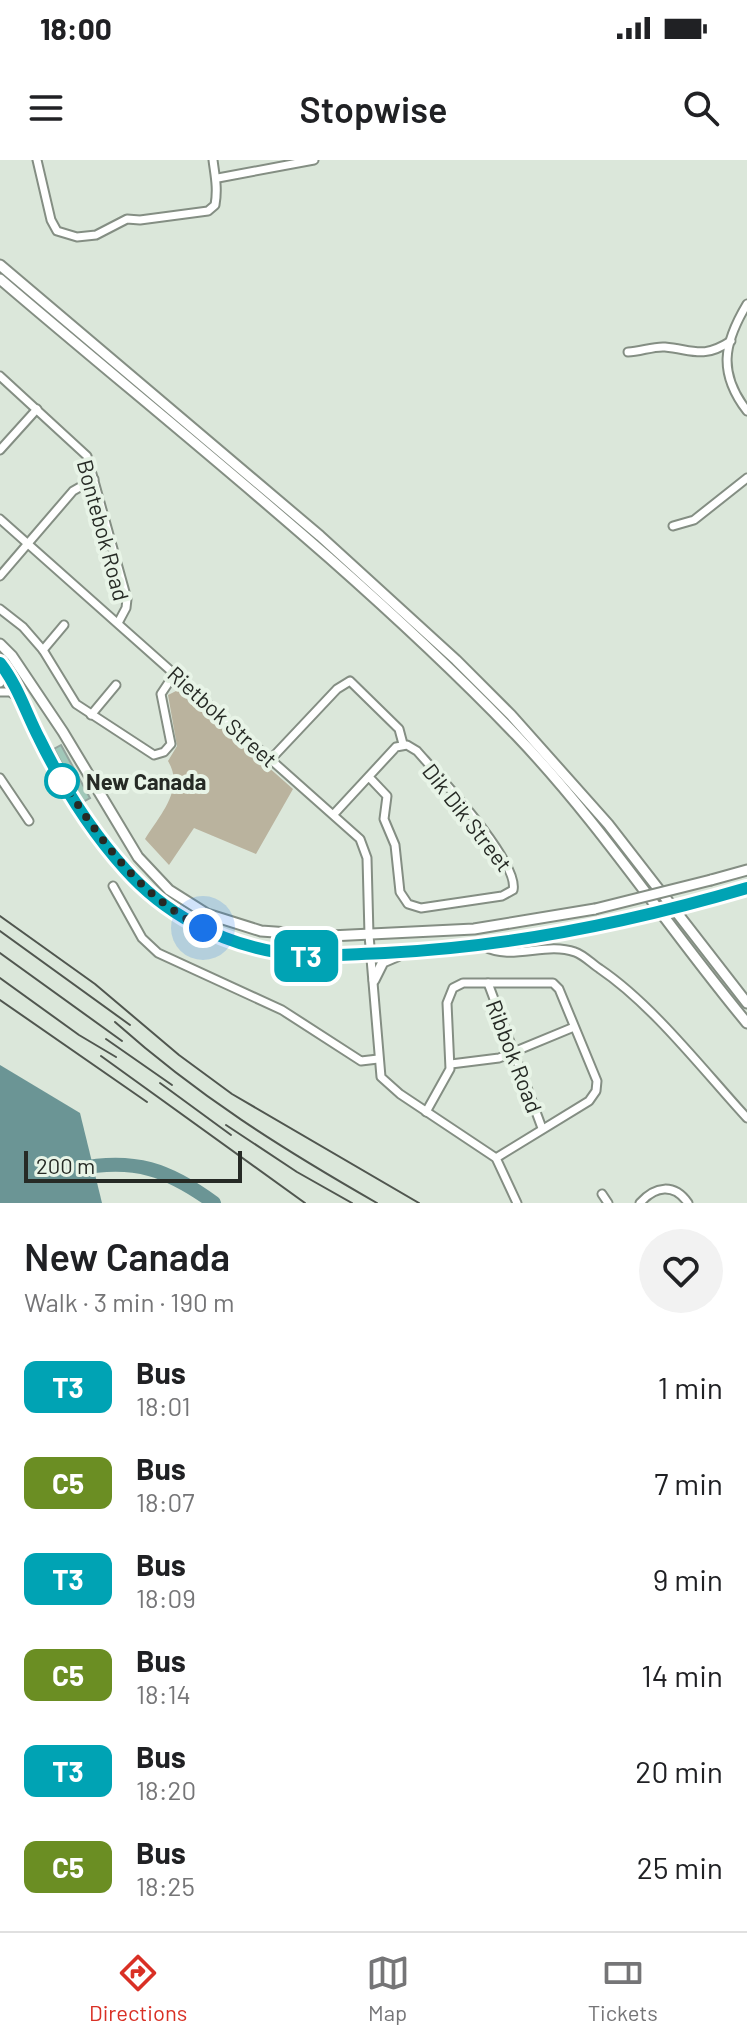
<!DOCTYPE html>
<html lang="en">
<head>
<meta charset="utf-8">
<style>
	body { margin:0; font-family:Barlow,sans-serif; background:#f2f2f2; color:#202124; height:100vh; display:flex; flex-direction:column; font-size:30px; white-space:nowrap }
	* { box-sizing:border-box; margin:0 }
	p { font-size:26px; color:#757577 }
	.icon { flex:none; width:44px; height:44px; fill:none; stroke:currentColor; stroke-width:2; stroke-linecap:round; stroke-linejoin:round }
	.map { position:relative; height:1043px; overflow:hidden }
	.sheet { display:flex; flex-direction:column; background:#fff; flex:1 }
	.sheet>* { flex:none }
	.badge { padding:0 16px; border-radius:12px; font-size:28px; line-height:52px }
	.scale { position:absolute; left:24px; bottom:20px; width:218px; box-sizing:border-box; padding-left:8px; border:4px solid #262a25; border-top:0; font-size:22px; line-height:28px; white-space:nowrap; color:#262a25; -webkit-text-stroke:6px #e8f4e7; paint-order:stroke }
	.you { position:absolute; width:40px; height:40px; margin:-20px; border:6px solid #fff; border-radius:50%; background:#1a73e8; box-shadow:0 0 0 12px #1a73e833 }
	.map>.badge { position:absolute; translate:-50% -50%; box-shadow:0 0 0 4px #fff }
	.round { display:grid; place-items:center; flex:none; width:84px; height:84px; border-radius:42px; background:#f2f2f2 }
	.head { display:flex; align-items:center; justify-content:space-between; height:136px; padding:0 24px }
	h1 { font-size:38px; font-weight:600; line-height:60px }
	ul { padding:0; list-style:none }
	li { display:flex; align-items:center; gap:24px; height:96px; padding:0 24px }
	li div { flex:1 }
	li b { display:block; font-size:30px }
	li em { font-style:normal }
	li .badge { min-width:88px; font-weight:700; text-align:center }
	.status { display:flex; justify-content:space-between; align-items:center; height:56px; padding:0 40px; background:#fff; direction:ltr }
	.status svg { height:22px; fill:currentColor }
	header { display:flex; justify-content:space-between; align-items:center; height:104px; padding:0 24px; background:#fff; font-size:36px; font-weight:600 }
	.menu { display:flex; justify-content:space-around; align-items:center; height:112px; border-top:2px solid #e0e0e0; background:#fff; font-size:22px; color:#757577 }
	.menu a { display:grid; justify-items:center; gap:4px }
	.menu .active { color:#d93025 }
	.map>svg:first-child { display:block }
	.green { fill:#bab39e }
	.water { fill:#6b9595 }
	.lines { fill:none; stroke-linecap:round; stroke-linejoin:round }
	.river { stroke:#6b9595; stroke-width:14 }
	.building { fill:#a1c8b9; stroke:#94a59e; stroke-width:2 }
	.minor-casing { stroke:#848e83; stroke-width:11 }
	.secondary-casing { stroke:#848e83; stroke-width:13 }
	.minor { stroke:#fff; stroke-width:7 }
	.secondary { stroke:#fff; stroke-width:9 }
	.rail { stroke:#50564f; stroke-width:2 }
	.secondary-bridge-casing { stroke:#848e83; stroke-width:13; stroke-linecap:butt }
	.secondary-bridge { stroke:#fff; stroke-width:9 }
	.line-casing { stroke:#fff; stroke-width:18 }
	.line { stroke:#00a3b4; stroke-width:12 }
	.walk { stroke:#262a25; stroke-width:8; stroke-dasharray:0 14.4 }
	.stop-dot { fill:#fff; stroke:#00a3b4; stroke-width:4 }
	.labels { text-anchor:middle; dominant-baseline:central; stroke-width:8; stroke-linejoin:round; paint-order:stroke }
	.street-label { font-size:22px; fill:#262a25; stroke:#e8f4e7 }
	.stop-label { font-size:22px; font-weight:bold; fill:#262a25; stroke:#e8f4e7; text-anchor:start }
</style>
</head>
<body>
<div class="status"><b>18:00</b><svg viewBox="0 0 49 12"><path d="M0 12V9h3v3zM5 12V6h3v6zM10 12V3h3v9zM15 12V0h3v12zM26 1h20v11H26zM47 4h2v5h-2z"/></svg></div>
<header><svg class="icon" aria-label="menu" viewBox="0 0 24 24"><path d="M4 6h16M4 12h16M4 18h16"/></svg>Stopwise<svg class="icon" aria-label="search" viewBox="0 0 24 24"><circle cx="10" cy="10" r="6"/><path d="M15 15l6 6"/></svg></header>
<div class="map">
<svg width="747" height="1043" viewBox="0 0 747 1043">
	<rect width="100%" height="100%" fill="#dbe7da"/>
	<path class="green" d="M180,529l113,100 -37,65 -62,-26 -25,37 -24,-26c15,-24 40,-50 23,-78l9,-15 -9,-51z"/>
	<path class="water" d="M0,905l80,48 22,90h-102z"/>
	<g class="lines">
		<path class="river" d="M77,1009c57,-12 92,1 137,34"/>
	</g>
	<path class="building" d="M61,585l29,53 -7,4 -29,-53z"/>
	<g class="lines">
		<g class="minor-casing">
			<g id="minor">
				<path d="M37,0l14,60 6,11 20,6 19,-2 31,-16 13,1 68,-9 7,-6c3,-17 0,-29 -2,-45"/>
				<path d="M218,18l96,-18"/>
				<path d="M747,144c-24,40 -29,69 0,107"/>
				<path d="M628,192c12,0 25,-6 37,-5 29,3 38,12 66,-6"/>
				<path d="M0,216l87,80 40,143 -1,9 -8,15"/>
				<path d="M0,290l37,-41"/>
				<path d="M0,359l360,320 7,19 2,77 12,142 19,17 96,64 21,45"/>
				<path d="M673,366l21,-6 53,-42"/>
				<path d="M0,416l73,-85 21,-12"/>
				<path d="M0,449l23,18 20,23 33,54 78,51 10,-3 7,-8 -10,-50 14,-21"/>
				<path d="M43,490l21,-25"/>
				<path d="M0,523l3,-17"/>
				<path d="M0,532h10l10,6"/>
				<path d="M91,555l25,-30"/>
				<path d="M271,599l66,-70 13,-8 49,48 4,15"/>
				<path d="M0,618l29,43"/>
				<path d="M334,654l62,-67 11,-2 10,6c21,24 103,112 96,139l-11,6 -81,12 -13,-4 -8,-12 -5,-47 -11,-26 3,-23 -18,-19"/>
				<path d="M113,726l29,52 16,15 124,57 79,51 17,-2"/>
				<path d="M483,786c29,16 62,-5 92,6 9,3 17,12 25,17 53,36 103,101 147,149"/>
				<path d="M488,823l54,145"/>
				<path d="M451,904l48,-6 75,-31"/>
				<path d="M426,952l24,-43 -3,-66 6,-15 10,-5h90l6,6 38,92 -1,10 -7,10 -93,57"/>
				<path d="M602,1034l6,9"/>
				<path d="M640,1043c15,-17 34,-20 48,0"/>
			</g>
		</g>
		<g class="secondary-casing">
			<g id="secondary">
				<path d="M0,105l320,271 136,124 55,55 97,109 139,179"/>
				<path d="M0,119c174,149 357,291 516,456 86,90 152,193 231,288"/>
				<path d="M0,484l12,12 51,76 75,125 31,33 38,24 54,17 69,5 144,-7 121,-20"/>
				<path d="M0,503c17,21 25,46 36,70 16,34 36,69 59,99 54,73 126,120 218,124 28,1 57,-3 85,-4 73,-3 144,-13 216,-29"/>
				<path d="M711,720l36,-10"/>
				<path d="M720,736l27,-8"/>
				<path d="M374,820l9,-18 14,-6"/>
			</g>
		</g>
		<use href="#minor" class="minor"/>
		<use href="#secondary" class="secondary"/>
		<g class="rail">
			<path d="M0,756l95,68 84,71 53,39 187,109"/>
			<path d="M0,771l130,94"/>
			<path d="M0,793l122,88"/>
			<path d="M0,818l79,57 37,22"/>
			<path d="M0,840l147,102"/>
			<path d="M115,862c83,74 166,126 262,181"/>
			<path d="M106,879l66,46"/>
			<path d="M101,896l204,147"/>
			<path d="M160,923l71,52"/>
			<path d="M226,965l71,47 55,31"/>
		</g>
		<g class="secondary-bridge-casing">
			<g id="secondary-bridge">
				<path d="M595,749l116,-29"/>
				<path d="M614,763l106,-27"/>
			</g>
		</g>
		<use href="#secondary-bridge" class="secondary-bridge"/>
	</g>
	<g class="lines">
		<g class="line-casing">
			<path id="line" d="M0,503c18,23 26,50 39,75 23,47 51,92 86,131 39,44 93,73 151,83 37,7 72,2 109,1 124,-6 243,-30 362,-65"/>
		</g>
		<use href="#line" class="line"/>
		<path class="walk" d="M62,621c39,59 76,114 141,147"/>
	</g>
	<circle class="stop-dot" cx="62" cy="621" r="16"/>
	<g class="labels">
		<g class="street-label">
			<text transform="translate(104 370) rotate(75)">Bontebok Road</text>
			<text transform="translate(223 556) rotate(42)">Rietbok Street</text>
			<text transform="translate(468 657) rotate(52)">Dik Dik Street</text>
			<text transform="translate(515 896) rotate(69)">Ribbok Road</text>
		</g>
		<g class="stop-label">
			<text x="86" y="621">New Canada</text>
		</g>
	</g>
</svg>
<div class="scale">200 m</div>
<div class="you" style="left:203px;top:768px"></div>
<b class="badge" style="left:306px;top:796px;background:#00a3b4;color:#fff">T3</b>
</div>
<section class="sheet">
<div class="head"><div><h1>New Canada</h1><p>Walk · 3 min · 190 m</p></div><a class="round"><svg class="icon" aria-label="heart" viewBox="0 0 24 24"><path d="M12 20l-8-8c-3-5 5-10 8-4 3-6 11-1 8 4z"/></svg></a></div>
<ul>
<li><span class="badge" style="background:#00a3b4;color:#fff">T3</span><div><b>Bus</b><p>18:01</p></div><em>1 min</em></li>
<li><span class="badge" style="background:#6b8e23;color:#fff">C5</span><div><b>Bus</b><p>18:07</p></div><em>7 min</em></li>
<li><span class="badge" style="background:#00a3b4;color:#fff">T3</span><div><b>Bus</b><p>18:09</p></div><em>9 min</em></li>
<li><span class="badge" style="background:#6b8e23;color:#fff">C5</span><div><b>Bus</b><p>18:14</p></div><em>14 min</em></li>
<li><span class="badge" style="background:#00a3b4;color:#fff">T3</span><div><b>Bus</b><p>18:20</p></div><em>20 min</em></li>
<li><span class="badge" style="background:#6b8e23;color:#fff">C5</span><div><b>Bus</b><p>18:25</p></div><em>25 min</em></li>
</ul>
</section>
<nav class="menu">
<a class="active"><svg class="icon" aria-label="directions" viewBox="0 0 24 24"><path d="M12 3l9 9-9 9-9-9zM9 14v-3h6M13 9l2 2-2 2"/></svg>Directions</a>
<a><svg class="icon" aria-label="map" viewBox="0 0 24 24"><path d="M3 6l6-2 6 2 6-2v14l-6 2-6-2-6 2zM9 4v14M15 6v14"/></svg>Map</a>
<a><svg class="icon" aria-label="tickets" viewBox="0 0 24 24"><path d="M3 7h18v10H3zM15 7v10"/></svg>Tickets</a>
</nav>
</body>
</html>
